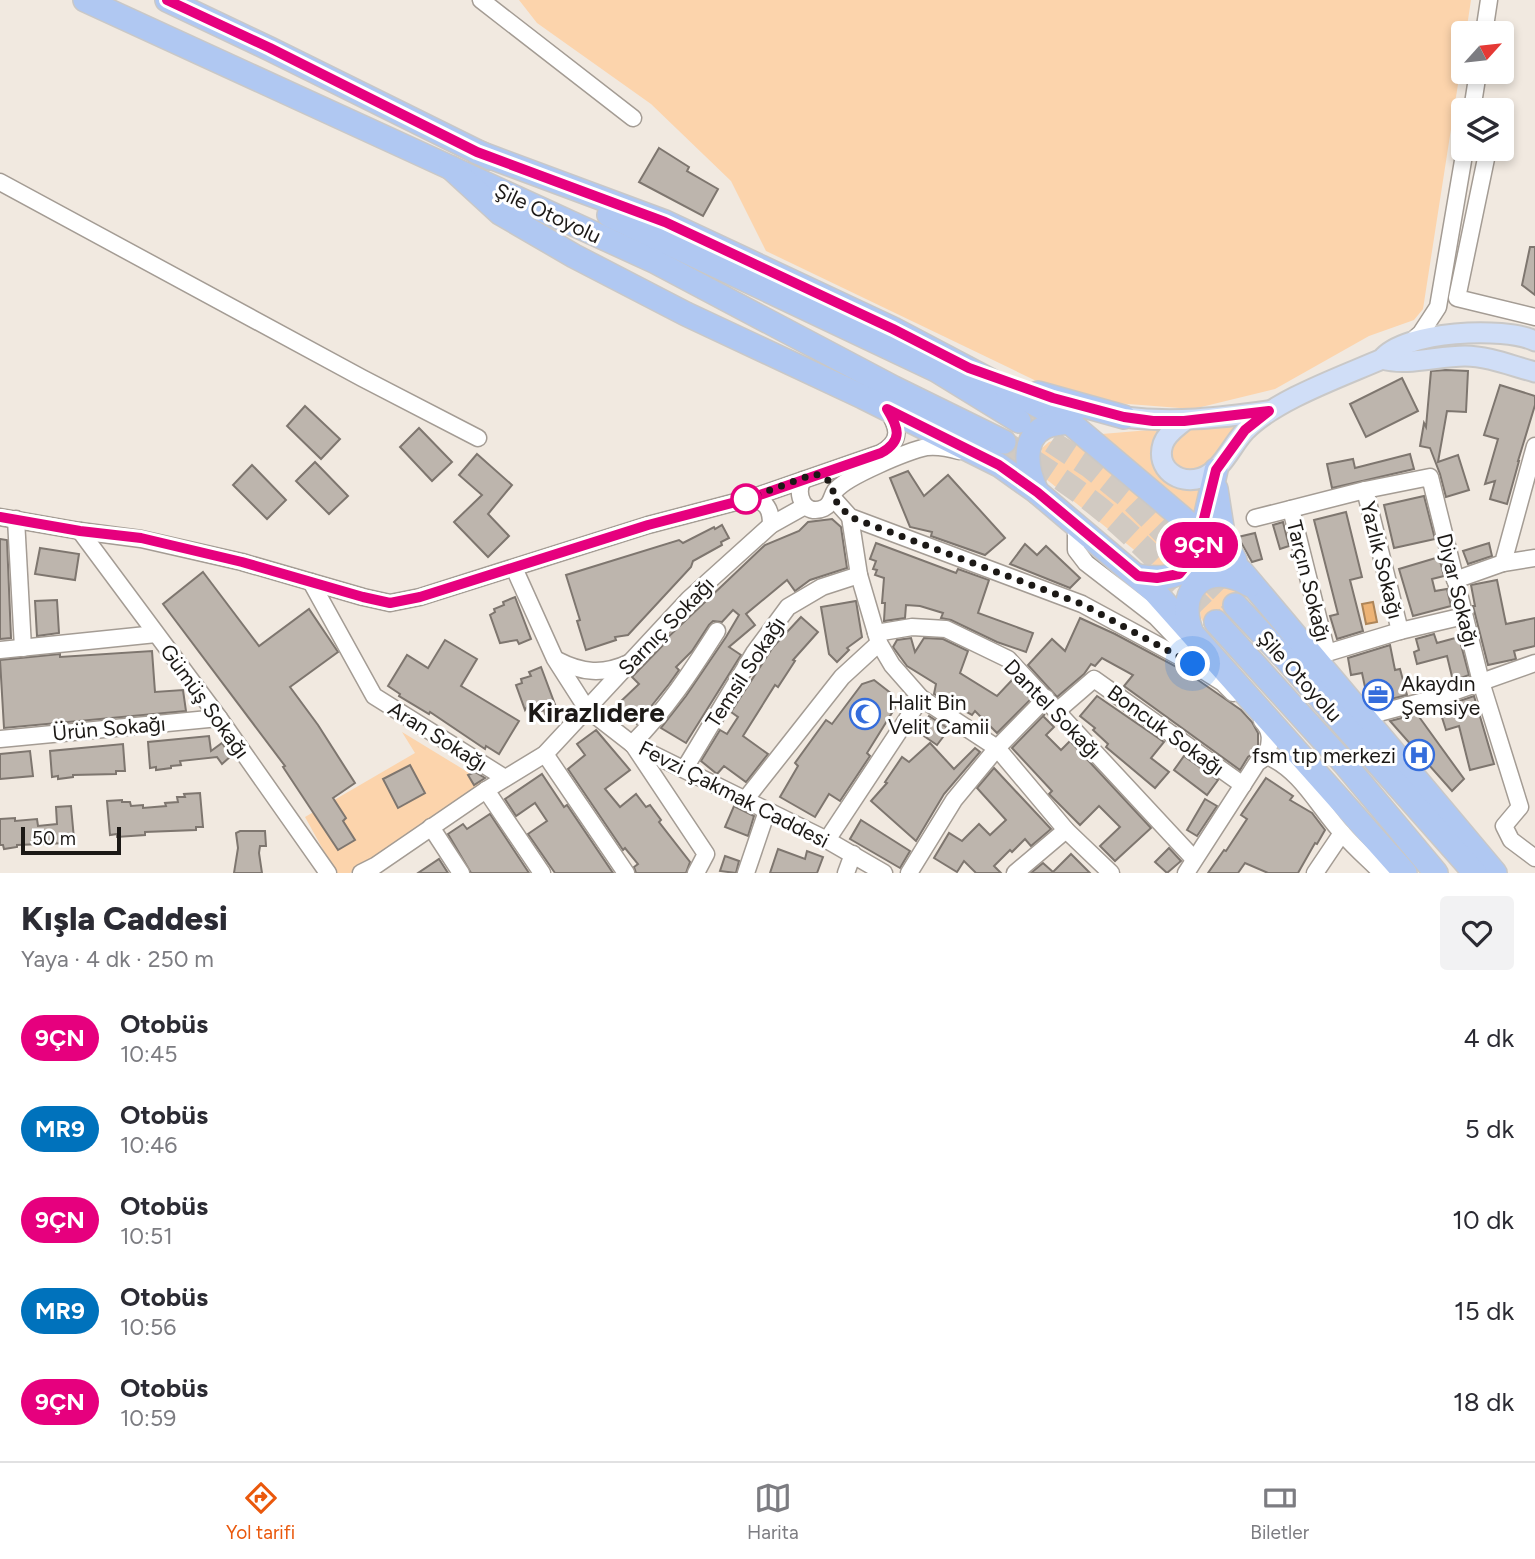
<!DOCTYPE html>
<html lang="tr">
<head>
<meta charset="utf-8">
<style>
	body { margin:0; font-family:Figtree,sans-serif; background:#f2f2f3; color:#2b2b33; height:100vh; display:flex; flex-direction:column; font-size:26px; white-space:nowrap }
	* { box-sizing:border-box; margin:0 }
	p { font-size:23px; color:#7c7c81 }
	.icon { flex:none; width:38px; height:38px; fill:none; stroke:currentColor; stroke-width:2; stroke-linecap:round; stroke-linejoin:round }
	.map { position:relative; height:873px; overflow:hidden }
	.drawer { display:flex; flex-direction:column; background:#fff; flex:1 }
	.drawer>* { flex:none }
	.badge { padding:0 14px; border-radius:23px; font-size:24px; line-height:46px }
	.needle { width:46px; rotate:63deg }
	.buttons { position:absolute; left:1451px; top:21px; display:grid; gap:14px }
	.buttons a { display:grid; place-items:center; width:63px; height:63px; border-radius:7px; background:#fff; box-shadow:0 4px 10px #0003; font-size:35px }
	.scale { position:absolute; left:21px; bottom:18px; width:100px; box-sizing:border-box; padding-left:7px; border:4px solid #1c1916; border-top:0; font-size:19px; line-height:24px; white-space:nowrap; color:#1c1916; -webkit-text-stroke:5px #fff; paint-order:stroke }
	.you { position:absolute; width:35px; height:35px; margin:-18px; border:5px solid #fff; border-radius:50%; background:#1a73e8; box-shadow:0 0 0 10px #1a73e833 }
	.map>.badge { position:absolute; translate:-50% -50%; box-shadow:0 0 0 4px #fff }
	.round { display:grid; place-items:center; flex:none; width:74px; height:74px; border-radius:7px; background:#f2f2f3 }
	.head { display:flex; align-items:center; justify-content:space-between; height:119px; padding:0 21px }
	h1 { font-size:33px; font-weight:800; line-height:52px }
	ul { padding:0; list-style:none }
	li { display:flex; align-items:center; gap:21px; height:91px; padding:0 21px }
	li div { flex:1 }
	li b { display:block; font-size:26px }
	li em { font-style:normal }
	li .badge { min-width:77px; font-weight:700; text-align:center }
	.tab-bar { display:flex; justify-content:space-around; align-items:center; height:98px; border-top:2px solid #e1e1e2; background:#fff; font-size:19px; color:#7c7c81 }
	.tab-bar a { display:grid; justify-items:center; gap:4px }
	.tab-bar .selected { color:#ea580c }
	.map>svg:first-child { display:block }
	.green { fill:#fcd4ac }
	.water { fill:#edb375; stroke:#ae8558; stroke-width:2 }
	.building { fill:#bdb5ad; stroke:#7e766f; stroke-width:2 }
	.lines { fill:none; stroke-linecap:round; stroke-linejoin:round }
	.highway-tunnel { stroke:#d1cac2; stroke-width:23; stroke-dasharray:23 11; stroke-linecap:butt }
	.minor-casing { stroke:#a49c94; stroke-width:19 }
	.major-casing { stroke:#c9c8c7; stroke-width:23 }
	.highway-casing { stroke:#c9c8c7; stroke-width:26 }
	.minor { stroke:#fff; stroke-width:16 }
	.major { stroke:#d0def7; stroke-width:19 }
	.highway { stroke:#b0c8f2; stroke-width:23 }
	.line-casing { stroke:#fff; stroke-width:16 }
	.line { stroke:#e6007e; stroke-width:10 }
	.walk { stroke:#1c1916; stroke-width:7; stroke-dasharray:0 12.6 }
	.stop-dot { fill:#fff; stroke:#e6007e; stroke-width:3.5 }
	.labels { text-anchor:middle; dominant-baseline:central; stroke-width:6; stroke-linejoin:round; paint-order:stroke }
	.street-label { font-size:21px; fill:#1c1916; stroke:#fff }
	.poi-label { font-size:21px; fill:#1c1916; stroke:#fff; text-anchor:start }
	.district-label { font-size:28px; font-weight:bold; fill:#1c1916; stroke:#fff }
</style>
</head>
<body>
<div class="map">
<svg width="1535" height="873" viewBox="0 0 1535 873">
	<rect width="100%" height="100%" fill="#f1e9e0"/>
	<g class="green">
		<path d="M519,0h952l-5,33h-3v19l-40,257 -9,11 -45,16 -94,53 -82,20 -117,-9 -310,-149 -35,-70 -80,-77 -114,-81z"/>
		<path d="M1239,422l-35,47 -16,4 -13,-6c-14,-43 35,-40 64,-45z"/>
		<path d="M1161,429l-9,26 52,31 -7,31 -95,-83z"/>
		<path d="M1060,439l14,1 116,91 -2,22 -18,14 -17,-2 -107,-86 -6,-16 2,-15 7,-6z"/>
		<path d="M1219,583l27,12 -39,34 -6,-11 -3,-19 8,-11z"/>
		<path d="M402,732l87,53 -139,88h-14l-31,-56 110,-64z"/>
	</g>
	<path class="water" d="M1373,602l4,20 -11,2 -4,-20z"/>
	<g class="building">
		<path d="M659,148l30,19 -2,4 31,18 -15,27 -64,-34z"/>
		<path d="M1530,247h5v48l-13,-10z"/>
		<path d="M1446,370l22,1 -2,41 -19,-1 -9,51 20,-7 11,35 -23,7 -6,-23 -10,-26 -10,-2 4,-23 2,4 5,-56z"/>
		<path d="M1402,378l16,33 -52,26 -16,-33z"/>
		<path d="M1500,385l35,11v9l-17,56h1l-12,43 -17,-5 5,-18 -10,3 13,-45 -14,-4z"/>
		<path d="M305,406l35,33 -19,20 -34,-33z"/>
		<path d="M419,428l33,34 -20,19 -32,-34z"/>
		<path d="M477,454l35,31 -24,29 21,22 -21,21 -34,-35 28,-27 -23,-20z"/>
		<path d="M1410,454l4,15 -82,19 -5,-24 26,-5 2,9z"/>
		<path d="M315,462l33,34 -19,18 -33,-33z"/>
		<path d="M252,465l34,35 -19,19 -34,-34z"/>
		<path d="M908,471l16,25 24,-21 57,63 -20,17 -54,-19 1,-4 -22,-5 -20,-49z"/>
		<path d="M1424,496l11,43 -41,9 -10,-43z"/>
		<path d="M1346,512l16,65 -12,3 13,51 -26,8 -7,-23 8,-2 -24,-94z"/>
		<path d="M832,519l9,8 6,41 -37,12 -15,11 -8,-11 -41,34 9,11 -26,22 12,8 -55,88 -25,-15 25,-32 40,-59 13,-22 -6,-5 -11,12 -9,-1 -4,4 -17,26 -16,16 3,3 -10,14 -32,40 -19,-20 21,-20 -7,-7 34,-35 -1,-2 100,-95 34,-14 9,-9z"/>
		<path d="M1283,522l6,24 -9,3 -7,-24z"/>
		<path d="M722,525l7,13 -8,4 1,3 -29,16 -2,6 -63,68 -13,2 1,3 -30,10 -9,-29 3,-1 -14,-45 113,-35 4,3 31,-16 1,2z"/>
		<path d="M1255,533l7,26 -10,3 -14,-25z"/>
		<path d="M0,539l7,1 4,98 -11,1z"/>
		<path d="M876,543l80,30 2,-4 31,11 -11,33 55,20 -7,19 -29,-10 -46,-22 -10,-2 2,-5 -23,-7 -14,-1 -1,13 -21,3 1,-18h-3l2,-25 -9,-3 2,-5 -4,-1 3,-8 -6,-2z"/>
		<path d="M1489,543l3,13 -24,8 -5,-13z"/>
		<path d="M1025,544l12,11 9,-9 34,32 -10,10 -60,-24z"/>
		<path d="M40,548l39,6 -4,26 -40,-6z"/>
		<path d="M1439,557l5,19 -12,3 3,12 12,-2 4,17 -38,10 -14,-47z"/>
		<path d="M203,572l56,74 50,-37 29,43 -48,35 28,38 37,58 -22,15 13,20 -3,3 12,19 -17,10 -55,-83 2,-1 -122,-162z"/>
		<path d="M1497,580l9,44 29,-6v28l-21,5 2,8 -28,6 -15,-59h2l-4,-21z"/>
		<path d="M515,597l16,42 -12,5 -2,-4 -17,3 -10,-28 5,-3 -1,-3 10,-4 -1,-3z"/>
		<path d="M57,600l2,33 -22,3 -2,-35z"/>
		<path d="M856,601l6,36 -15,11 2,2 -12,12 -8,-8 -8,-47z"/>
		<path d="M801,617l17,15 -25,28 2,1 -17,26 -3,-2 -32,51 25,18 -22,28 -22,-16 -7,8 -16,-13 19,-31 7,4 11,-17 -7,-5 42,-65z"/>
		<path d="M1080,618l35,16 73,39 53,37 11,12 6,11v17l-10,7 -8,13 -116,-84 9,-11 -31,-17 -7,8 -4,-2 -7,10 -27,23 -29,-32 24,-26 13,12z"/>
		<path d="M1434,634l3,9 22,-6 10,38 -16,6 -6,-25 -30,8 -3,-12 5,-2 -3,-11z"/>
		<path d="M911,638l4,14 9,-14 19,1 25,12 -8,22 37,23 16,-17 18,20 -34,34 -22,-22 -3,4 -38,-21 2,-10 -29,-18 -14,-19 4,-7z"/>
		<path d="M445,640l32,19 -16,27 58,35 -20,33 -13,-8 -1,3 -55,-37 -1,2 -30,-18 1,-2 -12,-8 19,-31 21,13z"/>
		<path d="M1390,645l5,25 5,-1 7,26 -36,9 -3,-3 -6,-28 -11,2 -3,-17z"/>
		<path d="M152,651l3,41 28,-2 3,21 -182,17 -4,-68 60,-6v3z"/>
		<path d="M541,667l16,43 -12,4 -1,-4 -10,4 -4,-12 -5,8 -9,-25 6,-2 -1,-4 10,-3 -2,-4z"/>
		<path d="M874,680l18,14 3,14 -28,45 3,3 -30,45 -11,-7 -14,23 -35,-20 18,-31 -3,-3 31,-43 6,4 30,-40z"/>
		<path d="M1097,696l67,46 -13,16 18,14 -14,16 -49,-41 2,-3 -15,-14 2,-2 -15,-12z"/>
		<path d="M1474,696l20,68 -24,6 -11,-44 -13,4 -7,-22z"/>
		<path d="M1045,714l-2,2 11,11 -8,8 15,15 9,-9 81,87 -36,33 -15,-15 20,-19 -21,-21 -19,19 -31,-31 3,-3 -40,-43z"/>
		<path d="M1417,714l47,65 -12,12 -62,-70z"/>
		<path d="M929,716l20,13 -12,16 -19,-13z"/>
		<path d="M596,730l34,40 -25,19 15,18 16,-13 10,13 4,-2 11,15 -2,2 31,40 -4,11h-50l-2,-6 4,-3 -13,-16 -2,2 -55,-81 17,-14 -8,-11z"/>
		<path d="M209,736l2,15 11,-8 9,13 -9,8 -5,-7 -37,4 1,4 -10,1v2l-15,2v-3l-6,1 -2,-26z"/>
		<path d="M930,743l24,26 21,-21 5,4 -36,42 -28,47 -45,-40 16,-18 -2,-1 17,-25 7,5z"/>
		<path d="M123,744l2,27h-9v3l-43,1v2l-15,2v-3l-6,1 -2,-26z"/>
		<path d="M30,751l3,25 -33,3v-25z"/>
		<path d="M1184,756l34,24 -11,15 -33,-25z"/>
		<path d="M410,765l15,28 -27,15 -15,-29z"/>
		<path d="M994,768l57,61 -20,17 -6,-7 -13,13 -2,-2 -16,16 7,7h-25l-12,-12 -7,11 -23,-14 15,-25 13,8 17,-17 11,11 16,-15 -29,-32z"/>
		<path d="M475,772l10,6 -11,7 -6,-10z"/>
		<path d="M542,774l22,33 3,-2 46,68h-58l-27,-39 19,-13 -12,-18 -19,13 -11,-17z"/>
		<path d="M1266,778l27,18 -3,4 22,13 13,17 -8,14 -2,-1 -17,30h-30l-23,-10 -7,10h-30l16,-23 2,1 21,-32 -6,-4z"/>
		<path d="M200,793l3,34h-7v3l-51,2v3l-28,2v-3l-7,1 -3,-34 15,-1v2h8l1,4 12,-1v3l23,-2 -1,-3 13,-1 -1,-5h8l-1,-3z"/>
		<path d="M1205,799l12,7 -20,30 -10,-6z"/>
		<path d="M71,806l3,33 -6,1v3l-51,2v2l-13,2 -1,-4h-3v-26l15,-1v3l22,-2 1,7 19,-2 -1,-17z"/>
		<path d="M734,806l20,10 -6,20 -23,-9z"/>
		<path d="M490,814l37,56 2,3h-58l-23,-39 15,-10 4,5z"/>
		<path d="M861,820l49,31 -10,17 -50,-29z"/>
		<path d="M240,831h25l1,15h-6l-1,7 3,20h-28l4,-25 -2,-15z"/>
		<path d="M1169,848l12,13 -14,12 -12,-11z"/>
		<path d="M778,849l27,10 2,-8 16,6 -6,16h-47z"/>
		<path d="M1071,854l19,19h-59l12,-10 10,9z"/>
		<path d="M725,856l14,5 -3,12 -16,-2z"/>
		<path d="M439,859l9,14h-30z"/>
	</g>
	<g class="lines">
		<g class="highway-tunnel">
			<path d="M1023,423l67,44 42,34 103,104"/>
			<path d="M1004,442c33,21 66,42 97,67 41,34 78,74 115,113"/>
		</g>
		<g class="minor-casing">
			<g id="minor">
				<path d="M481,0l152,118"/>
				<path d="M1484,33l5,-33"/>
				<path d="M1472,110l6,-38"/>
				<path d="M1488,149l-31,149 78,19"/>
				<path d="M0,182l362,196 116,60"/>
				<path d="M1412,341l9,-8 17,-26 27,-158"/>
				<path d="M803,480c-9,15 2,37 21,28 8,-4 7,-11 11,-17 12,-15 73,-40 92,-44 11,-1 22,1 32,4"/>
				<path d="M1365,490l35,141"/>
				<path d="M751,498c16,4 20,11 20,27"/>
				<path d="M833,498l17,19 232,87 111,60 30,19 10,10"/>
				<path d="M1291,509l36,144 73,-22 64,-15"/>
				<path d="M0,517l80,14 61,8 101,23 121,35 27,6 30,-6 228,-72 103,-27 130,-45c22,-13 17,-26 6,-44"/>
				<path d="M850,517l9,58 20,68 13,22 29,33 76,50 69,82 45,43"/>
				<path d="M1255,518l110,-28 65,-13 51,205 39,125 -16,19 7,14 24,18"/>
				<path d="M16,519l7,129"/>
				<path d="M1076,524v26l10,13 70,54 23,24 14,23"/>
				<path d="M80,531l139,187 109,155"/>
				<path d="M1503,563l32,-5"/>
				<path d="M514,568l41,91 32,50 45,35 195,96 57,33"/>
				<path d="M1455,580l48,-17 32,-117"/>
				<path d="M311,582l63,114 131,82"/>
				<path d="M876,633l36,-6 34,2 62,30 186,200"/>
				<path d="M0,650l156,-16"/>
				<path d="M557,660c25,13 46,15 72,3"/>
				<path d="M1057,711l37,-32 149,106"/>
				<path d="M1375,714l64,-17 96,-34"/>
				<path d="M1262,721c11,11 8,21 5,35"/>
				<path d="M0,739l219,-21"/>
				<path d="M632,744c34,-34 59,-72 85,-113"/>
				<path d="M634,746l72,108 -10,19"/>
				<path d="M545,754l81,119"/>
				<path d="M685,768l69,-115 34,-46 34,-20 37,-12"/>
				<path d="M486,790l56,83"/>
				<path d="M745,800l97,-123 37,-34"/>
				<path d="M431,827l30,46"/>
				<path d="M827,840l94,-142"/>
				<path d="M361,873l14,-7 111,-76 59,-36 144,-155 82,-74 34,-19"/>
				<path d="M746,873l21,-62"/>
				<path d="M846,873l7,-19"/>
				<path d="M909,873l45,-73 43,-52 49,-50"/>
				<path d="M1015,873l51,-43"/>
				<path d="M1186,873l71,-110 10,-7c35,15 51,51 76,78 12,14 26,26 39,39"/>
				<path d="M1315,873l27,-40"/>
			</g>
		</g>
		<g class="major-casing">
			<g id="major">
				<path d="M1382,359c26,7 55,-3 83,-3 23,0 47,10 70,16"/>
				<path d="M1124,417c49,6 95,1 144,-6"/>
				<path d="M1184,421c-8,7 -17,12 -21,23 -8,25 16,41 38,34 21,-7 30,-32 44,-47 30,-31 96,-54 137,-72 22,-28 122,-33 153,-18"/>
			</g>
		</g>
		<g class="highway-casing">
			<g id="highway">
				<path d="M85,0l571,262 238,126 110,54"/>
				<path d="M167,0l103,49 220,109"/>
				<path d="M477,152l188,70 228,107 176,93 131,111 42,39 253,301"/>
				<path d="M451,168l49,45 74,43 112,58 177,83 136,68 38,27 118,100 250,281"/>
				<path d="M609,215l327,155 83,51"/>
				<path d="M1038,393l86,24"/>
				<path d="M1216,489l8,51 11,20"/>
				<path d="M1037,492c-10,-20 -17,-53 8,-65 8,-4 18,-4 27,-5"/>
				<path d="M1138,576c30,5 51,1 61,-31l17,-75"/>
				<path d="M1235,605l48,51 192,217"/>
				<path d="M1216,622l128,141 92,110"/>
				<path d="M1191,631c-16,-45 19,-71 59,-46"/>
			</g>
		</g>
		<use href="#minor" class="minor"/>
		<use href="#major" class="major"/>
		<use href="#highway" class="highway"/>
	</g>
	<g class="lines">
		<g class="line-casing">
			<path id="line" d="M0,517l80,14 61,7 101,24 121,35 27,6 30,-6 228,-72 103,-27 130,-45c23,-13 17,-26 6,-44l112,56 38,27 101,84 19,2 22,-4 16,-19 21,-85 29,-40 24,-19 -85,10h-31l-29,-4 -71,-19 -84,-30 -76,-39 -228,-107 -188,-70 -207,-104 -103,-48"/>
		</g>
		<use href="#line" class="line"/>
		<path class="walk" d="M746,499l68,-25 11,3 8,9v12l17,19 232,87 111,60"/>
	</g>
	<defs>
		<g id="office-ring" transform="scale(1.575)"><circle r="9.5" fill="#fff" stroke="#356ddc" stroke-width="1.5"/><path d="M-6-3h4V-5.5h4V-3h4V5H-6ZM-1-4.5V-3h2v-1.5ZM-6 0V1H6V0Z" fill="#356ddc"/></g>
		<g id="mosque-ring" transform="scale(1.575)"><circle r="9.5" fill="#fff" stroke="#356ddc" stroke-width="1.5"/><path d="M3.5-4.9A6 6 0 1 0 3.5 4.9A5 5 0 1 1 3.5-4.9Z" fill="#356ddc"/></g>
		<g id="hospital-ring" transform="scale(1.575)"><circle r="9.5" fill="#fff" stroke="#356ddc" stroke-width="1.5"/><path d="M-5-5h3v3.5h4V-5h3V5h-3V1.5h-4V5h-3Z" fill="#356ddc"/></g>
	</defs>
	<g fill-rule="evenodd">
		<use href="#office-ring" x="1378" y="695"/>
		<use href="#mosque-ring" x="865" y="714"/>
		<use href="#hospital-ring" x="1419" y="755"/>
	</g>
	<circle class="stop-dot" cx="746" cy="499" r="14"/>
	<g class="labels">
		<g class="street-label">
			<text transform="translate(548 213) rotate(25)">Şile Otoyolu</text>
			<text transform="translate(1382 560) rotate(76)">Yazlık Sokağı</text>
			<text transform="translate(1309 581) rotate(76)">Tarçın Sokağı</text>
			<text transform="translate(1458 590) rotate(76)">Diyar Sokağı</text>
			<text transform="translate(666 626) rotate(-46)">Sarnıç Sokağı</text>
			<text transform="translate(745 672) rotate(-57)">Temsil Sokağı</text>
			<text transform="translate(1300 676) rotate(48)">Şile Otoyolu</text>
			<text transform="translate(205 701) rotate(54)">Gümüş Sokağı</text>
			<text transform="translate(1053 709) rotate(46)">Dantel Sokağı</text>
			<text transform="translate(109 728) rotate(-5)">Ürün Sokağı</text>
			<text transform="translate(1166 730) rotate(36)">Boncuk Sokağı</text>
			<text transform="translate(438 736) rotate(32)">Aran Sokağı</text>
			<text transform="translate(734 794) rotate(27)">Fevzi Çakmak Caddesi</text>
		</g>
		<g class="poi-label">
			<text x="1401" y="683">Akaydın<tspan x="1401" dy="24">Şemsiye</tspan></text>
			<text x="888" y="702">Halit Bin<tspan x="888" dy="24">Velit Camii</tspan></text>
			<text x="1396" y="755" text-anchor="end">fsm tıp merkezi</text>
		</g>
		<g class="district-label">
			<text x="596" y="712">Kirazlıdere</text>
		</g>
	</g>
</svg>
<div class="buttons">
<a><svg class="needle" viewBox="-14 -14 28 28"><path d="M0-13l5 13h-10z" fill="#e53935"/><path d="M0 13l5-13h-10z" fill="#7c7c81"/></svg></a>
<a><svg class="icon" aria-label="layers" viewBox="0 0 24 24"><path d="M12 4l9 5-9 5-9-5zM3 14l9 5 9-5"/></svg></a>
</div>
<div class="scale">50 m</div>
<div class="you" style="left:1193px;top:664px"></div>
<b class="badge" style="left:1199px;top:545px;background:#e6007e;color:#fff">9ÇN</b>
</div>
<section class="drawer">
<div class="head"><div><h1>Kışla Caddesi</h1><p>Yaya · 4 dk · 250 m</p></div><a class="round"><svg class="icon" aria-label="heart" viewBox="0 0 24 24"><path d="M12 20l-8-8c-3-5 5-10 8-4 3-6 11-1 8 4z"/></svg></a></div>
<ul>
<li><span class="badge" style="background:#e6007e;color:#fff">9ÇN</span><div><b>Otobüs</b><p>10:45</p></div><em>4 dk</em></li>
<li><span class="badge" style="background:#0072bc;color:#fff">MR9</span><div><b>Otobüs</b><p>10:46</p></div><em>5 dk</em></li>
<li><span class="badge" style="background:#e6007e;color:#fff">9ÇN</span><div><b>Otobüs</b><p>10:51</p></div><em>10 dk</em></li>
<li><span class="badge" style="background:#0072bc;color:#fff">MR9</span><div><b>Otobüs</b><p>10:56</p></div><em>15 dk</em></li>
<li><span class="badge" style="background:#e6007e;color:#fff">9ÇN</span><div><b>Otobüs</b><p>10:59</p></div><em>18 dk</em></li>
</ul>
</section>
<nav class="tab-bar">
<a class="selected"><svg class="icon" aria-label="directions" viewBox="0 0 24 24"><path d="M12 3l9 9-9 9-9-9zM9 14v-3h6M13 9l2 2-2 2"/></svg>Yol tarifi</a>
<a><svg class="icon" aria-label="map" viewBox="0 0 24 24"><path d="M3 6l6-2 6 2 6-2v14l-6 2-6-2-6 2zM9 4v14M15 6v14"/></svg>Harita</a>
<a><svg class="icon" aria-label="tickets" viewBox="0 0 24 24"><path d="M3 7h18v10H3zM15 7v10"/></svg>Biletler</a>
</nav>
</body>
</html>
